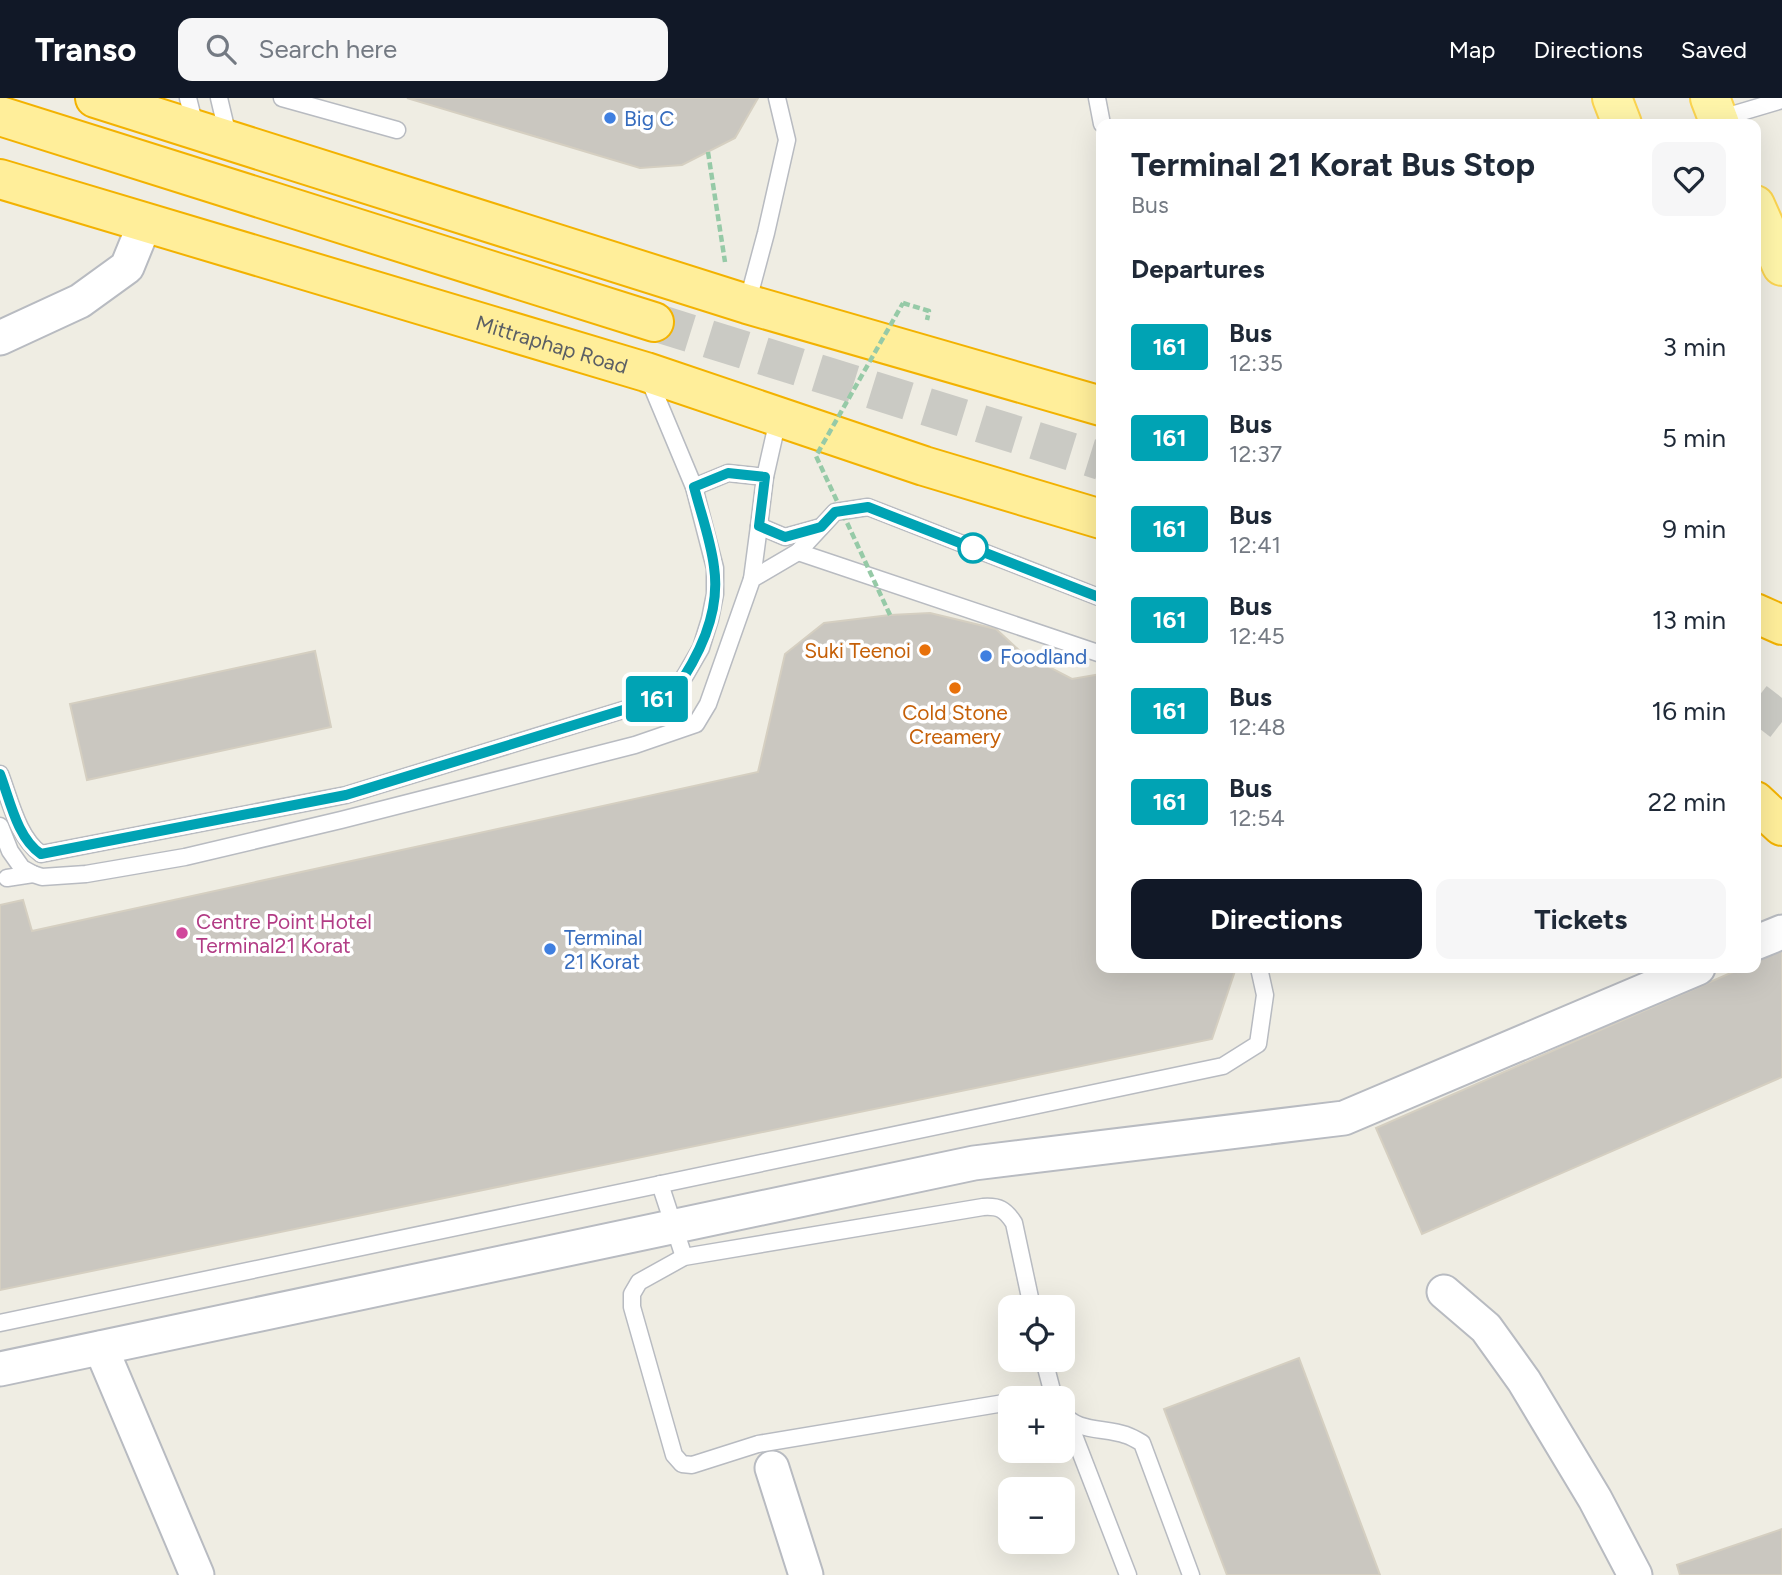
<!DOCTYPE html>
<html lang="en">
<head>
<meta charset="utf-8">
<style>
	body { margin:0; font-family:Figtree,sans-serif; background:#f6f6f7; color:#1f2937; height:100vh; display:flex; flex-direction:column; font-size:26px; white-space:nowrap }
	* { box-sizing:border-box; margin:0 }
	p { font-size:23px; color:#747a83 }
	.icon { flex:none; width:38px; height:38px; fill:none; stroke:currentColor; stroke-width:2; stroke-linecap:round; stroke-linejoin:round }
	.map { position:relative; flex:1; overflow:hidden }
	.panel { position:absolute; left:1096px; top:21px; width:665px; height:854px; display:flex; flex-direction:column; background:#fff; border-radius:14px; box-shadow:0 7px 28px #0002 }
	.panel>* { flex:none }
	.badge { padding:0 14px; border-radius:5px; font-size:24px; line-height:46px }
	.fabs { position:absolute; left:998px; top:1197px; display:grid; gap:14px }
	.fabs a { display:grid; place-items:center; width:77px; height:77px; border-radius:14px; background:#fff; box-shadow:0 7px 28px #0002; font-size:35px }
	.map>.badge { position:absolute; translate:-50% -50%; box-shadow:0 0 0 4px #fff }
	h2 { padding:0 35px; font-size:26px; line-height:63px }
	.round { display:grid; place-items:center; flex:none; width:74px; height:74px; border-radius:14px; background:#f6f6f7 }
	.summary { display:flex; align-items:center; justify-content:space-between; height:119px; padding:0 35px }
	h1 { font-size:33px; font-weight:700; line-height:52px }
	.cta { display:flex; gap:14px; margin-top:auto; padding:14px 35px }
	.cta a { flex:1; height:80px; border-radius:14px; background:#111827; color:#fff; font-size:28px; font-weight:700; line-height:80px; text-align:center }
	.cta a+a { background:#f6f6f7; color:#1f2937 }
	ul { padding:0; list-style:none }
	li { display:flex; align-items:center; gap:21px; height:91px; padding:0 35px }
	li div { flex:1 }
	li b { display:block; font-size:26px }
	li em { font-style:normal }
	li .badge { min-width:77px; font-weight:700; text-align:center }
	header { display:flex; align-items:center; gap:42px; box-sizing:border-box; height:98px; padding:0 35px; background:#111827; color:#fff }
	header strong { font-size:33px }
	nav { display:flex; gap:38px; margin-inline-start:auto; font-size:24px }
	.search { width:490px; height:63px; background:#f6f6f7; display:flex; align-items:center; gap:18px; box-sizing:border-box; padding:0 24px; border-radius:14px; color:#747a83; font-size:26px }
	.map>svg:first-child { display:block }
	.building { fill:#cac7c0; stroke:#d5cfc1; stroke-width:2 }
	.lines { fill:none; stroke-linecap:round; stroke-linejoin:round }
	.trunk-tunnel { stroke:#cacac4; stroke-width:38; stroke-dasharray:38 19; stroke-linecap:butt }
	.service-casing { stroke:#b8bbc1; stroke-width:19 }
	.minor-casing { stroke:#b8bbc1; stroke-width:37 }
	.primary-casing { stroke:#fbd450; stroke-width:42 }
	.trunk-casing { stroke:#f3b200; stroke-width:42 }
	.path { stroke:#96caa7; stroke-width:4.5; stroke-dasharray:7 3.5; stroke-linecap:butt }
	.service { stroke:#fff; stroke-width:16 }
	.minor { stroke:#fff; stroke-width:33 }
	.primary { stroke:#fff5a9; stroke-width:38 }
	.trunk { stroke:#ffee9a; stroke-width:38 }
	.path-bridge { stroke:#96caa7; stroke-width:4.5; stroke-dasharray:7 3.5; stroke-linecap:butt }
	.line-casing { stroke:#fff; stroke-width:16 }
	.line { stroke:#00a3b4; stroke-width:10 }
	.shop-dot { fill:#3f7fe0; stroke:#fff; stroke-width:2.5 }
	.stop-dot { fill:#fff; stroke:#00a3b4; stroke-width:3.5 }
	.food-dot { fill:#e8710a; stroke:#fff; stroke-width:2.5 }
	.hotel-dot { fill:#d1479c; stroke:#fff; stroke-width:2.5 }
	.labels { text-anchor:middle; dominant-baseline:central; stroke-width:7; stroke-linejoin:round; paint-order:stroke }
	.shop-label { font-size:21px; fill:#366cbe; stroke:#fff; text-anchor:start }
	.street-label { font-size:21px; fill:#5b5f65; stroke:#fff }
	.food-label { font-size:21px; fill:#c56008; stroke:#fff; text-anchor:end }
	.hotel-label { font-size:21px; fill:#b23c85; stroke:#fff; text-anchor:start }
</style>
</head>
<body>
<header>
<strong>Transo</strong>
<div class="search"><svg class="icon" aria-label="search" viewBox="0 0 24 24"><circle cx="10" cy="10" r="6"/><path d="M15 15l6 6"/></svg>Search here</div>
<nav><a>Map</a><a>Directions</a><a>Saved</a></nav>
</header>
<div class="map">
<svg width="1782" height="1477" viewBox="0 0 1782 1477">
	<rect width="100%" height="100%" fill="#efede3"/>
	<g class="building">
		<path d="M407,0h351l-23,40 -53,27 -42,3z"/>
		<path d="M1532,24v2h-71z"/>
		<path d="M930,515l66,16 26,24 50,26 29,-5v294h135l-24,71 -1212,251v-385l23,-5 9,31 726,-159 27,-118 39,-31 66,-8z"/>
		<path d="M315,553l16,76 -244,53 -17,-76z"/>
		<path d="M1782,852v127l-360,157 -46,-106 366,-160h13v-6z"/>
		<path d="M1299,1260l81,217h-153l-63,-166z"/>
		<path d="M1782,1431v46h-102l-3,-10z"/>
	</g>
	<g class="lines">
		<g class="trunk-tunnel">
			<path d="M654,224l447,139"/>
			<path d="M1755,603l27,21"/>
		</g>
		<g class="service-casing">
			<g id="service">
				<path d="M188,0l7,28"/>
				<path d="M219,0l10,42"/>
				<path d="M282,0l115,32"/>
				<path d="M1097,0l5,26"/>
				<path d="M1718,21l64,-19"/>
				<path d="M747,206l19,-71 21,-93 -10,-42"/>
				<path d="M779,317l-14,62 -6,49 26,11 36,-10"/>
				<path d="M694,389l34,-14 37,4"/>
				<path d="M752,481l7,-53"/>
				<path d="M1101,500l-233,-91 -33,5 -37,40 303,102"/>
				<path d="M0,676c10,26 18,64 41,80l305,-59 326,-100 14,-21 15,-26 9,-29 5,-25v-26l-21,-81 -46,-110"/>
				<path d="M0,728l10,25 12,17 11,6 9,3 44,-3 99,-17 156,-37 294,-75 61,-21 12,-20 44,-125 46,-27"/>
				<path d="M7,780l26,-4"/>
				<path d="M660,1086l24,73"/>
				<path d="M0,1225l1223,-257 35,-22 7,-49 -6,-27"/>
				<path d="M1044,1262l10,38"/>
				<path d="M1033,1300l18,-3"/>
				<path d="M1010,1304l-252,42 -66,21 -10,-1 -8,-9 -42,-148v-13l7,-12 45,-25 299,-50c16,-1 22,2 31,16l18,84"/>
				<path d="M1062,1314c14,21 43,15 64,23 6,2 11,5 16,8l49,132"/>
				<path d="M1068,1322l60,155"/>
			</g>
		</g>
		<g class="minor-casing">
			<g id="minor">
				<path d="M0,240l80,-37 47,-34 18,-44"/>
				<path d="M1755,845l27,-11"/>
				<path d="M1444,1194l42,36 38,53 71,118 40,76"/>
				<path d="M101,1250l96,227"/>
				<path d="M0,1271l974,-206 370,-45 354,-150"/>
				<path d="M772,1370l34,107"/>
			</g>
		</g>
		<g class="primary-casing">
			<g id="primary">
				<path d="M1612,0l10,26"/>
				<path d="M1710,0l10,26"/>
				<path d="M1755,107l27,61"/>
			</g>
		</g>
		<g class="trunk-casing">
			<g id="trunk">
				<path d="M95,0l652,206 354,102"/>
				<path d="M0,18l654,206"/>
				<path id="s1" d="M0,81l646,193 278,94 177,53"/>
				<path d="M1755,515l27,12"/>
				<path d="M1755,703l27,25"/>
			</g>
		</g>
		<g class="path">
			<path d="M708,54l17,110"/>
			<path d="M903,205l26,8 -2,9"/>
		</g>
		<use href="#service" class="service"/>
		<use href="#minor" class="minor"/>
		<use href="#primary" class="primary"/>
		<use href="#trunk" class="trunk"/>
		<path class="path-bridge" d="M890,517l-74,-159 87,-153"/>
	</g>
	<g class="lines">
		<g class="line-casing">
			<path id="line" d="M0,676c10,26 17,64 41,80l305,-59 326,-100c26,-37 49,-81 42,-128 -3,-26 -13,-53 -20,-80l34,-14 37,4 -6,49 26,11 36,-10 14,-15 33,-5 233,91"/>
		</g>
		<use href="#line" class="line"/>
	</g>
	<g class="shop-dot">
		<circle cx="610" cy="20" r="7"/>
		<circle cx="986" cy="558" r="7"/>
		<circle cx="550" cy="851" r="7"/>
	</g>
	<circle class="stop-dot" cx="973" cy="450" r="14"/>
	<g class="food-dot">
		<circle cx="925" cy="552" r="7"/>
		<circle cx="955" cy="590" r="7"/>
	</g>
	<circle class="hotel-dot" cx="182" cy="835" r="7"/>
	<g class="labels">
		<g class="shop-label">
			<text x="624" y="20">Big C</text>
			<text x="1000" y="558">Foodland</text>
			<text x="564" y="839">Terminal<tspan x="564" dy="24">21 Korat</tspan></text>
		</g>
		<g class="street-label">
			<text stroke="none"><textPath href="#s1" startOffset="576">Mittraphap Road</textPath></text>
		</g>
		<g class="food-label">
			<text x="911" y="552">Suki Teenoi</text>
			<text x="955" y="614" text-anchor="middle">Cold Stone<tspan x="955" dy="24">Creamery</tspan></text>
		</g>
		<g class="hotel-label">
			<text x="196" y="823">Centre Point Hotel<tspan x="196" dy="24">Terminal21 Korat</tspan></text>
		</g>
	</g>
</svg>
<div class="fabs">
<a><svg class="icon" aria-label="locate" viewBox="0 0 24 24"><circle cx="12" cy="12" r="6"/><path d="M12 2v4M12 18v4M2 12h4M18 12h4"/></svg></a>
<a>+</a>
<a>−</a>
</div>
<b class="badge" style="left:657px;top:601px;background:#00a3b4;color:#fff">161</b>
<section class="panel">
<div class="summary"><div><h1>Terminal 21 Korat Bus Stop</h1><p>Bus</p></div><a class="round"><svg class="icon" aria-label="heart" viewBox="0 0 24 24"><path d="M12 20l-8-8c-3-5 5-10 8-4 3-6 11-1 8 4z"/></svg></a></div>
<h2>Departures</h2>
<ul>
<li><span class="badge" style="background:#00a3b4;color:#fff">161</span><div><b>Bus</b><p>12:35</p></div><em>3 min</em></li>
<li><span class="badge" style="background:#00a3b4;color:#fff">161</span><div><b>Bus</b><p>12:37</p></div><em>5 min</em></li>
<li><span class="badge" style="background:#00a3b4;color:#fff">161</span><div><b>Bus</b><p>12:41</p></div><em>9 min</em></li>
<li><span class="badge" style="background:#00a3b4;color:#fff">161</span><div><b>Bus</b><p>12:45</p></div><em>13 min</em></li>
<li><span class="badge" style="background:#00a3b4;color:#fff">161</span><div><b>Bus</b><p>12:48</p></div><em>16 min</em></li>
<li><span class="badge" style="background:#00a3b4;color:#fff">161</span><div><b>Bus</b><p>12:54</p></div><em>22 min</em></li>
</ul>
<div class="cta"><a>Directions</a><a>Tickets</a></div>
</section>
</div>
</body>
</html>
